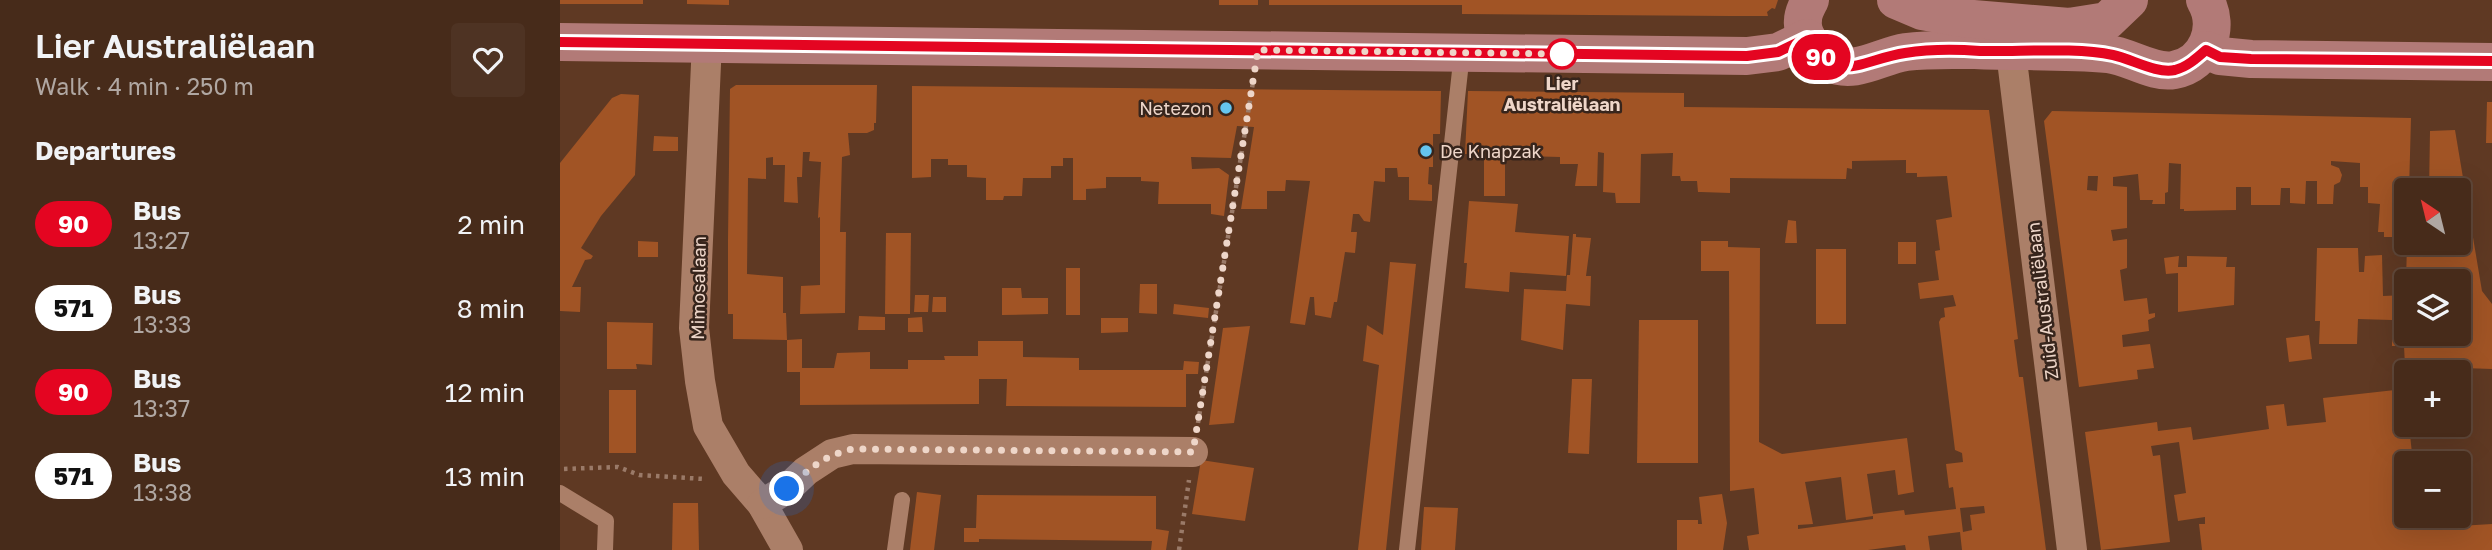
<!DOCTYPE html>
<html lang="en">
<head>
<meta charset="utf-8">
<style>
	body { margin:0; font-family:"Golos Text",sans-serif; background:#4e3323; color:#f1f3f6; height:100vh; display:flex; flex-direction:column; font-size:26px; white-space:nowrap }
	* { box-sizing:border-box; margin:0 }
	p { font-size:23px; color:#b0a7a2 }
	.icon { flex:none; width:38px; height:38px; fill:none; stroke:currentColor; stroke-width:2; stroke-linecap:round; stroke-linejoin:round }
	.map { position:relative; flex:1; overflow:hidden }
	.panel { display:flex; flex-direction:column; background:#472b1a; width:560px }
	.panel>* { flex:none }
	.badge { padding:0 14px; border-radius:23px; font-size:24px; line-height:46px }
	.needle { width:46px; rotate:325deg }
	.tools { position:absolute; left:1834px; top:178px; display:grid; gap:14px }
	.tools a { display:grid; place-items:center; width:77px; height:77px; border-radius:7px; background:#472b1a; box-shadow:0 7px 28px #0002,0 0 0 2px #5f4739; font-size:35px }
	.you { position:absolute; width:35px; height:35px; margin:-18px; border:5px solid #fff; border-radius:50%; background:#1a73e8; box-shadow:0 0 0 10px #1a73e833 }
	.map>.badge { position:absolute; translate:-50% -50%; box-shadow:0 0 0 4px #fff }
	h2 { padding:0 35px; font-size:26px; line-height:63px }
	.round { display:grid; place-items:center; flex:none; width:74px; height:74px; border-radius:7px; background:#4e3323 }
	.headline { display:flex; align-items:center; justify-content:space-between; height:119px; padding:0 35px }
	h1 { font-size:33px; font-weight:600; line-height:52px }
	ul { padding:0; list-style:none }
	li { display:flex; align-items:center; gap:21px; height:84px; padding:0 35px }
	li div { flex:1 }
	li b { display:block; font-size:26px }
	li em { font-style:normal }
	li .badge { min-width:77px; font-weight:700; text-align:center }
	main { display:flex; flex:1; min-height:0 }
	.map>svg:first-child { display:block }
	.building { fill:#a15425; fill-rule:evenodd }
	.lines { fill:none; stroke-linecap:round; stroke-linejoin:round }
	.path { stroke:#9a7a68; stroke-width:4.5; stroke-dasharray:3.5 5; stroke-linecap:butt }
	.lane { stroke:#ab7f68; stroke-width:16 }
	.street { stroke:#ab7f68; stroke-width:30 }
	.secondary { stroke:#b27a77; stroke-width:38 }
	.line-casing { stroke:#fff; stroke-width:16 }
	.line { stroke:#e40521; stroke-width:10 }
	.walk { stroke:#eed6c9; stroke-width:7; stroke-dasharray:0 12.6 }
	.stop-dot { fill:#fff; stroke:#e40521; stroke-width:3.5 }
	.poi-dot { fill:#65c5ef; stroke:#37251c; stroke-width:2.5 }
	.labels { text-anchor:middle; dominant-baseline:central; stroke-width:5; stroke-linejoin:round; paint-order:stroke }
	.stop-label { font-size:18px; font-weight:bold; fill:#eed6c9; stroke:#37251c }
	.poi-label { font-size:18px; fill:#eed6c9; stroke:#37251c; text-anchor:end }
	.street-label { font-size:18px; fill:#eed6c9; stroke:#37251c }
</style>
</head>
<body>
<main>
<section class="panel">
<div class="headline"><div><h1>Lier Australiëlaan</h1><p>Walk · 4 min · 250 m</p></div><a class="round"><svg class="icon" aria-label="heart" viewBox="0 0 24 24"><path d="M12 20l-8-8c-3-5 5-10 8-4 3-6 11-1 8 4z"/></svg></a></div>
<h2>Departures</h2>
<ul>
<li><span class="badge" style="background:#e40521;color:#fff">90</span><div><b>Bus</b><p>13:27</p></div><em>2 min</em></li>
<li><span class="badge" style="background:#fff;color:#111">571</span><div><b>Bus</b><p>13:33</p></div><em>8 min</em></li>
<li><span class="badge" style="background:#e40521;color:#fff">90</span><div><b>Bus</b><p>13:37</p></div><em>12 min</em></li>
<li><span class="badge" style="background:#fff;color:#111">571</span><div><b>Bus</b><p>13:38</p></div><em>13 min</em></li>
</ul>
</section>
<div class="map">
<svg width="1932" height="550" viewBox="0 0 1932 550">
	<rect width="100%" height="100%" fill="#5f3923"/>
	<g class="building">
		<rect x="0" y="0" width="83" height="4"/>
		<path d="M127,0h42v5l-42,-1z"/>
		<rect x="659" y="0" width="39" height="5"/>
		<path d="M709,0h509l-3,9 -3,-1 -5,4 1,4h-39l-267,-2v-9h-193z"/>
		<path d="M176,85h141l-1,38h-2v7l-7,3h-19l2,22 -8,2 -2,75h6l-1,81 -45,1 1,-28 19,-1v-68l-2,1 3,-56 -12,-1 1,-9h-7l-1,25h-5l1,26 -14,-1 1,-37h-12v-8l-7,1v21l-18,-1 -1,96 36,3v36h3l1,27 -54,-1v-25h-5v-75l2,-150z"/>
		<path d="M352,86l529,5 -1,43h-7v33h-4l-1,17 4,1v16l-23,-1v-23h-11l-1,-9h-12v14l-11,-1 -4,41 -6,-1 -5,-7h-6l-2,18h6l-2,21 -10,-1 -8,50h-3l-3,16 -16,-3 -1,-18h-4l-5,28 -15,-2 20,-142 -24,-1 -1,11h-18v18h-26l13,-82 -17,-1 -6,32 -40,-1 1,12 27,-1 10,7 -5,41 -13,-2v-10h-53l1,-22 -18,-1v-4h-35v11l-20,1v11h-13v-42h-10v8h-12v12h-28l-1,18h-18l-1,4h-17v-22l-19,-1v-12h-19v-6h-17v18l-19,1z"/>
		<path d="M908,91l216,2v14l305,3 29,229 -4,1 5,37h4l23,173h-84l-2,-18 -32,4 2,14h-24l-1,-5 -37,5h-119l-2,-14 12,-2 -5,-46 -24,3 -1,-220h-28v-30h27v6l32,1 -1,194 23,12 125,-16 7,54 -16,3 -3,-25 -28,4 6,40 31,-4 1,5 51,-6 -3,-22 -4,1 -3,-24 17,-2 -1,-9 -7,-3 -16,-128 2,-4 4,-1 -1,-9 12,-2 -3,-11 -33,4 -2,-16 21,-3 -4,-29 5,-1 -4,-30 16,-3 -5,-41 -30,1v-4h-11v-13l-54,1v8l-5,-1 -1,11 -116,-1v15l-29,-1h-3l-1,-11h-16l-1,-5h-8l1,-23 -32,1 -1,49h-24l-1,-10 -12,-1 1,-39 -6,-1 -1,34h-22l3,-22h-18v-7l-36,-1v-10h-19v50h-21v-41l-19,-1zM1281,477l5,43 27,-4v3l-75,10v-4l15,-1 -8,-42zM1424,506l1,7 -15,2 2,15 -9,2 -3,-24z"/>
		<path d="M61,94l18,1 -4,80 -34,41 -20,32 12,8 -2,3 -6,1 -13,27h9l-1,25 -20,-1v-148l52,-65z"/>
		<path d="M1927,102h5v41h-6z"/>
		<path d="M1492,111l359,7 -2,73h-3v8l-8,-1 -1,19 -4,-1 -1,21h-8v-5h-6l2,-28 -12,-1v-16h-8v-24l-29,-2v4l8,3 3,7 -2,7 -6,3 -1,19h-16v-23h-11l-1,23 -15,-1v-15h-9l-1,17h-29v-18h-15v23l-52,1v-2h-4l1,-45 -12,-1 -1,29 -3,1v11h-13l1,-4h-13l-2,-26 -25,3v9l14,1v41l-16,2 2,11 14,-2v29l-7,2 4,31 23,-3 2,16 6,-1v4l-7,3 1,11 -27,4 1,12 27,-3 4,24 -17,2 1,9 -59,8 -35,-266zM1528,176h10l-1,15 -10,-1z"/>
		<path d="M1895,130l27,161 10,13v65l-87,-3 -1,-20h-12v-26l-34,-1 -1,25h-38l1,-23h-5l2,-73h41l1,24h5l1,-16 17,-1 1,41 23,-1v39h53v-52h-53l1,-39h52v-52h-30l1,-60z"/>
		<path d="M94,136l24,1v14h-25z"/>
		<path d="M909,201l49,3 -3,28 54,4 -3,40 -56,-4 -1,20 -44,-4 2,-25h-3z"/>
		<path d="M1228,220l8,1 1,22h-12z"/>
		<path d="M326,233h25l-1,81h-25z"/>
		<path d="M1013,234h3v3l15,1 -5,38h5l-1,30 -24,-2 -3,46 -42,-10 3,-51 42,2 1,-16h3z"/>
		<path d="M78,241l20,1v15h-20z"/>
		<rect x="1338" y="242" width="18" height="22"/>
		<rect x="1256" y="249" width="30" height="75"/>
		<path d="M1619,256l-1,11h9v-11l40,1 -1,10h9l-1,38 -56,7v-39l-12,1 -2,-16z"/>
		<path d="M830,262l26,2 -30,286h-28l21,-185 -16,-4 4,-36 16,10z"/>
		<rect x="506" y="268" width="14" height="47"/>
		<path d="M580,284h17v30l-18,-1z"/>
		<path d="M442,288h19l1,10h26v16l-46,1z"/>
		<path d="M355,295h14l-1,17h-14z"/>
		<path d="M373,297h13v15h-14z"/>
		<path d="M614,304l35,4 -1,10 -35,-4z"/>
		<path d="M299,316l26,1v13h-27z"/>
		<path d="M362,317l1,15h-15v-14z"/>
		<path d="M541,318h27v14l-27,1z"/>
		<path d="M1079,320h59v143h-61z"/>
		<path d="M47,322l46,1 -1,42 -16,-1 1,5h-30z"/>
		<path d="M690,326l-16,97 -25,2 14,-97z"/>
		<path d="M1749,335l3,24 -23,3 -3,-24z"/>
		<path d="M242,339v29h32l3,-15 33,-1v17h38v-9h37l-1,-4h34v-15h45v16l56,1v12h104l1,-9 15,1 -1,12h-12v33l-180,-1 1,-27h-28v25l-179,1v-33h-13v-32z"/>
		<path d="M1012,379h20l-3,75 -21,-1z"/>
		<rect x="49" y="390" width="27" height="63"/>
		<path d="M1835,390l4,35h10l4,38 -11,1 7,65 83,-5v26h-290l-3,-26h6v-7l-27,4 -4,-26 12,-2 -7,-51 -28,4 2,10 7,-1 10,87 -69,8 -16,-118 72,-10 1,9 33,-4 2,13 76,-11 -3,-23 18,-2 3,22 39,-4 -3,-24z"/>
		<path d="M641,460l53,8 -9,53 -53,-7z"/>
		<path d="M357,492l24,3 -7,55h-24z"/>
		<path d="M1162,494l5,29 -4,27h-46v-30h21v4h4l-3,-27z"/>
		<path d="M417,495l179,1v33l13,2 -3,19h-15l1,-9 -173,-2v3h-15v-14h12z"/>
		<path d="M113,503h25l1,47h-27z"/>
		<path d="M864,507l34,1 -3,42h-34z"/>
	</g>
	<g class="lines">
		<g class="path">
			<path d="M638,423l55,-341"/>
			<path d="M4,469l54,-2 21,8 65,4"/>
			<path d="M619,550l10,-70"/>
		</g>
		<g class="lane">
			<path d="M0,493l46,28 -1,29"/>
			<path d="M335,550l7,-50"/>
			<path d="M847,550l55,-497"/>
		</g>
		<g class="street">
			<path d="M147,42l-13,286 6,53 8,45 28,48 26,30 26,46"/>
			<path d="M1451,52l61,498"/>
			<path d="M202,504l25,-15 19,-18 26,-17 21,-5 340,3"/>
		</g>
		<g class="secondary">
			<path d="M1250,0c-3,6 -7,13 -7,20 -2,15 13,36 26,43 27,12 51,-7 77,-11 23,-3 46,-2 69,-2 44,2 89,0 133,4 21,2 45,20 66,16 33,-6 47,-43 31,-70"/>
			<path d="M1336,0l26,11 40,7 107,9 38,-6 22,-21"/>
			<path d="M0,42l1187,14 31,-4 29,-14"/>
			<path d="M1646,50l14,6 31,3 241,3"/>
		</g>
	</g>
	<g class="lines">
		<g class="line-casing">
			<path id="line" d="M0,42l1187,14 31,-4 29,-14c30,49 56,21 98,15 25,-4 50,-4 75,-2 40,1 95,-4 133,4 19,4 43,19 62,15 12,-3 22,-12 31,-20l14,7 31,2 241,2"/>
		</g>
		<use href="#line" class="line"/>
		<path class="walk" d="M227,489c22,-20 37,-34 66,-40l340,3 65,-402 307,4h-3"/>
	</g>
	<circle class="stop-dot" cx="1002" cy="54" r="14"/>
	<g class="poi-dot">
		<circle cx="666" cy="108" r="7"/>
		<circle cx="866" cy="151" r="7"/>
	</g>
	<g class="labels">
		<g class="stop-label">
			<text x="1002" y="83">Lier<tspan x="1002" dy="21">Australiëlaan</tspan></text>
		</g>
		<g class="poi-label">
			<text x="652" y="108">Netezon</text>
			<text x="880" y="151" text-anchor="start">De Knapzak</text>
		</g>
		<g class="street-label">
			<text transform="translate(138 288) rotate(-89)">Mimosalaan</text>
			<text transform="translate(1482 301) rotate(-97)">Zuid-Australiëlaan</text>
		</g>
	</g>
</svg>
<div class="tools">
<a><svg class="needle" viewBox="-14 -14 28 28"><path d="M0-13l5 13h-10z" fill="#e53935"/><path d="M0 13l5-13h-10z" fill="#b0a7a2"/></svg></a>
<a><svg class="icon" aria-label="layers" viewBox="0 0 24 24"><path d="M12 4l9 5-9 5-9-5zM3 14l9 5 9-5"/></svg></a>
<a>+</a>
<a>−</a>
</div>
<div class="you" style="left:227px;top:489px"></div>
<b class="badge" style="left:1261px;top:57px;background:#e40521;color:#fff">90</b>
</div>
</main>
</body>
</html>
